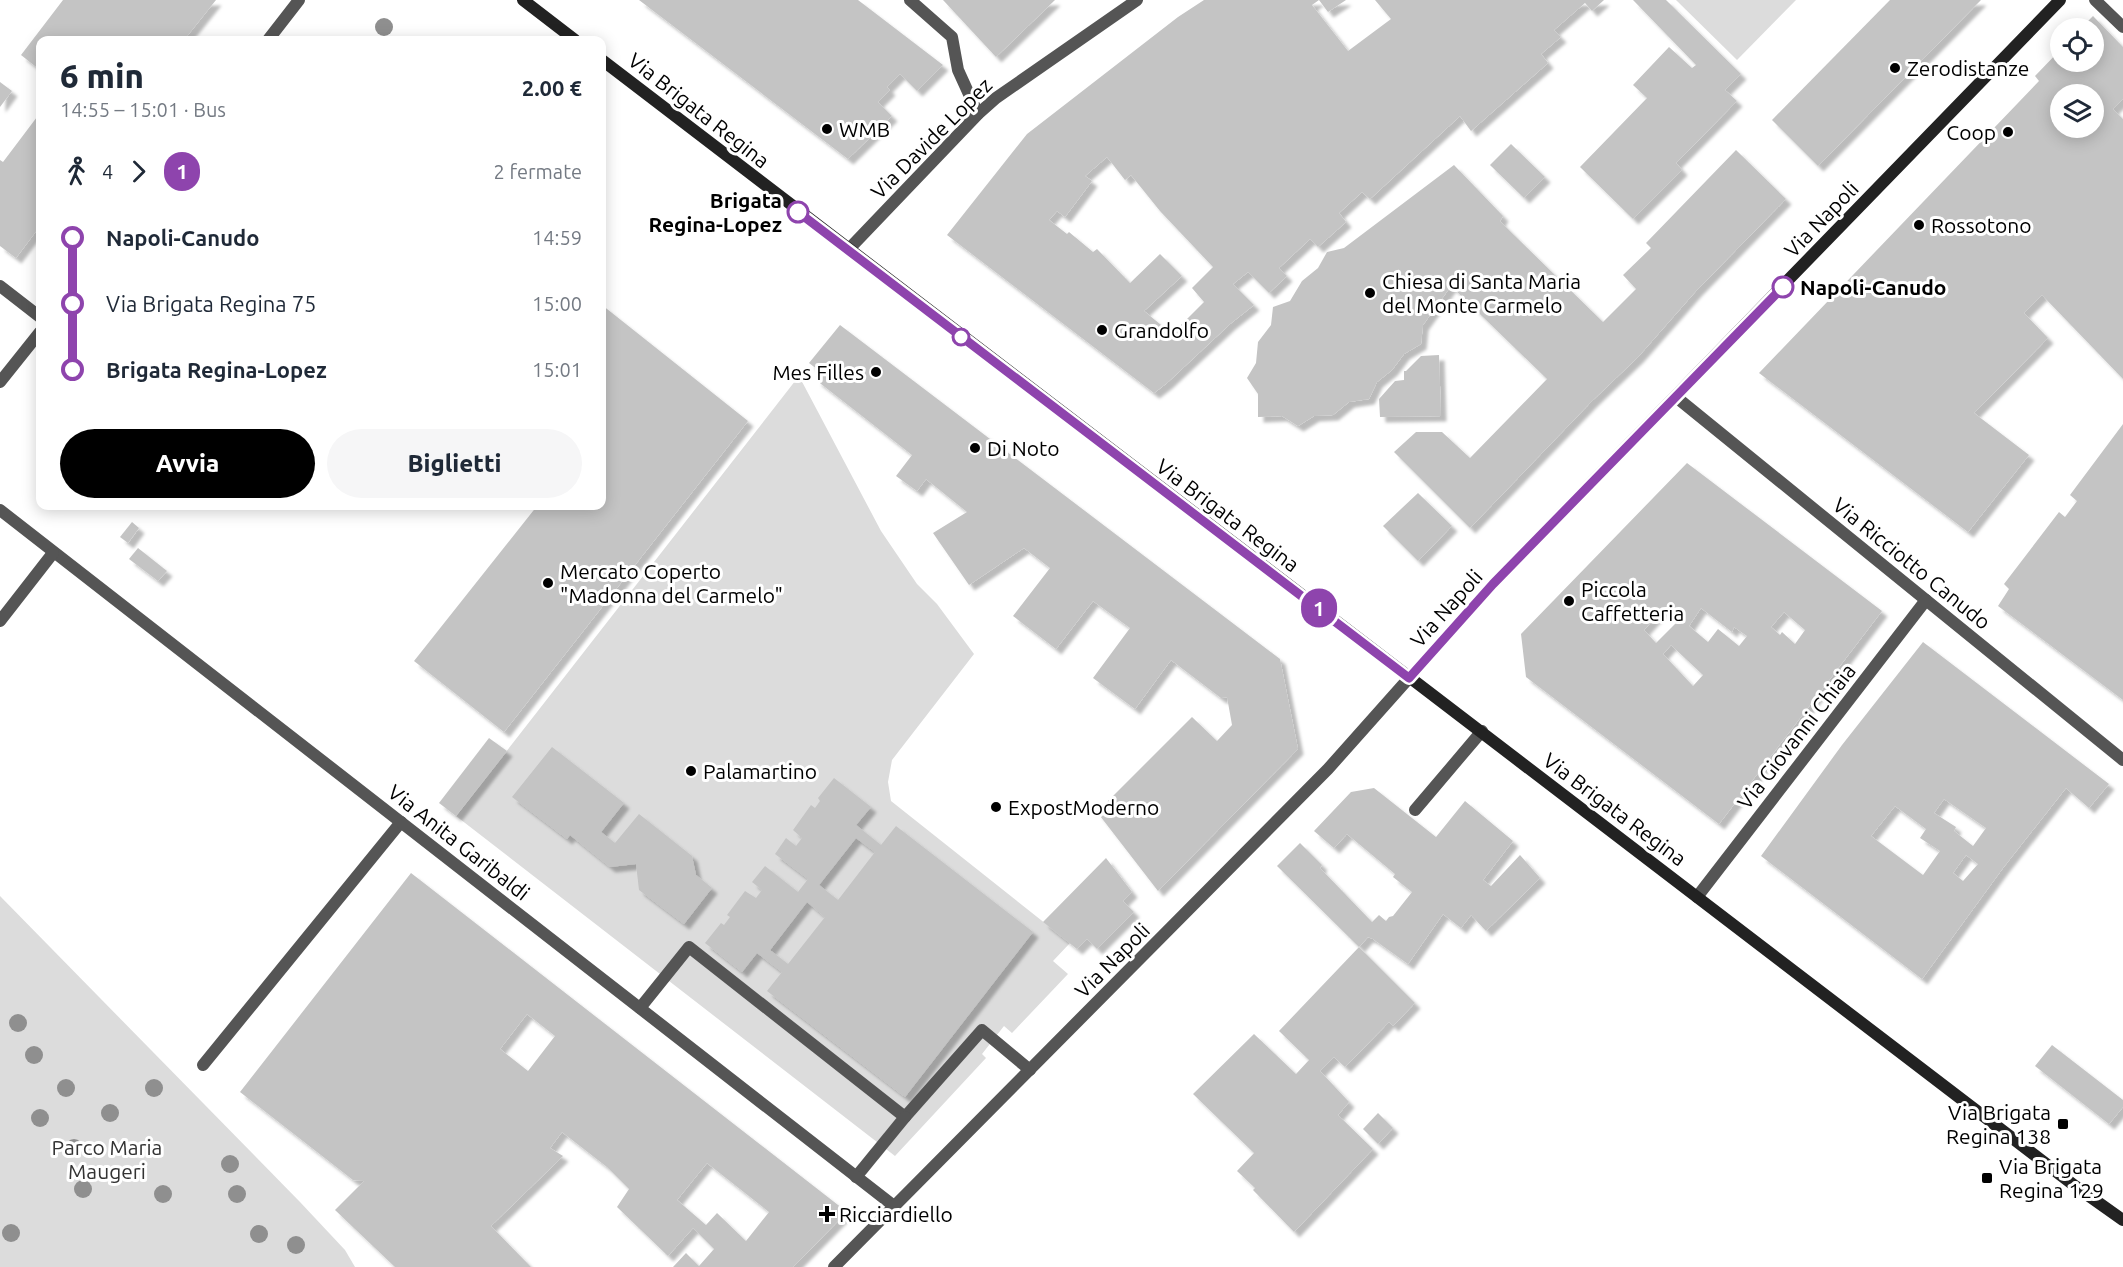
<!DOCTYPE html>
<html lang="it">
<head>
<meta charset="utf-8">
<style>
	body { margin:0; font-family:Ubuntu,sans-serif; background:#f6f6f7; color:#1f2937; height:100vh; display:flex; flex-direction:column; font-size:22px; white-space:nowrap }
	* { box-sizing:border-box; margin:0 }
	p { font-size:20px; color:#747a83 }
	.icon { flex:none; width:33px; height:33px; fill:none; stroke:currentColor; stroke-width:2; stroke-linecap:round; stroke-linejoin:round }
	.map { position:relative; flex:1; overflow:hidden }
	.sheet { position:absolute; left:36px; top:36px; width:570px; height:474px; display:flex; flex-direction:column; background:#fff; border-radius:12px; box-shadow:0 3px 15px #0003 }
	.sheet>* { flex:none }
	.badge { padding:0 12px; border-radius:20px; font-size:21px; line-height:39px }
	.tools { position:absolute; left:2050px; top:18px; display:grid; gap:12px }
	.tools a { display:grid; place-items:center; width:54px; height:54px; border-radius:50%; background:#fff; box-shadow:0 3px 15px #0003; font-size:30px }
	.map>.badge { position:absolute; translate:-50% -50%; box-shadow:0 0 0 3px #fff }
	.legs { display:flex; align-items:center; gap:9px; height:66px; padding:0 24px; font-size:20px }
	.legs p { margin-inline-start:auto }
	.headline { display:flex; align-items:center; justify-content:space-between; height:102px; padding:0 24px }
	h1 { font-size:33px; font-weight:800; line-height:45px }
	.cta { display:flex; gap:12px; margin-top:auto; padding:12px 24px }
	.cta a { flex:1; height:69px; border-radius:36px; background:#000; color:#fff; font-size:24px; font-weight:800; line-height:69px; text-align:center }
	.cta a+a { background:#f6f6f7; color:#1f2937 }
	ul { padding:0 24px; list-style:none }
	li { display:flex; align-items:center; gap:21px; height:66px; font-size:22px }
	li i { display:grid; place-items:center; width:9px; height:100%; margin:0 8px; background:currentColor }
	li i::after { content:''; width:15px; height:15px; margin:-8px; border:4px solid; border-radius:50%; background:#fff }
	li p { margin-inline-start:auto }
	li:first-child i { background:linear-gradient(#0000 50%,currentColor 0) }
	li:last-child i { background:linear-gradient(currentColor 50%,#0000 0) }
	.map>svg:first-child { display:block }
	.green { fill:#dcdcdc }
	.building { fill:#c4c4c4; fill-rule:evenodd; filter:url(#shadow) }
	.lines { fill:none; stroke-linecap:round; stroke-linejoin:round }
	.service { stroke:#555; stroke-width:12 }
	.minor { stroke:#555; stroke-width:12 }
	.tertiary { stroke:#555; stroke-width:12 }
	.secondary { stroke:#222; stroke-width:12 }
	.tree { fill:#8f8f8f }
	.line-1-casing { stroke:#fff; stroke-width:14 }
	.line-1 { stroke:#8e44ad; stroke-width:9 }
	.poi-dot { fill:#000; stroke:#fff; stroke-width:2 }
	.stop-1-dot { fill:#fff; stroke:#8e44ad; stroke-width:3 }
	.labels { text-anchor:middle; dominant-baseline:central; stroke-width:6; stroke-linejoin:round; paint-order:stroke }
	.poi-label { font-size:21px; fill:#000; stroke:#fff; text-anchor:start }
	.street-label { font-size:21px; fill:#000; stroke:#fff }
	.stop-label { font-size:21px; font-weight:bold; fill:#000; stroke:#fff; text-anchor:end }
	.park-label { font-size:21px; fill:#333; stroke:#fff }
</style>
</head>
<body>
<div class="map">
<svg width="2123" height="1267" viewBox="0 0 2123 1267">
	<defs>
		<filter id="shadow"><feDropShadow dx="5.5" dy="5.5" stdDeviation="1.5" flood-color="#0004"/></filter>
	</defs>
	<rect width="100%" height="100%" fill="#fff"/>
	<g class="green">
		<path d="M1676,0h120l-59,60z"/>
		<path d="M799,376l82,155 36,53 20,20 37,50 -82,106 -4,22 3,19 179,142 -17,18 15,13 -56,59 -8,-7 -22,28 4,4 -91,98 -439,-340z"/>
		<path d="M0,896l300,306 45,48 10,17h-355z"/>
	</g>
	<g class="building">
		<path d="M63,0h153l-32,40h-144v30l-19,-15z"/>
		<path d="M639,0h219l85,65 -26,26 -17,-17 -13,13 3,3 -12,12 14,14 -44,43z"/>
		<path d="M943,0h112l-59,57z"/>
		<path d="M1204,0h142l-18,12 -9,-12 -7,5 36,46 43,-32 -16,-19h229l-12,11 -7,-8 -31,27 7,7 -20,17 7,9 -77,68 -11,-15 -90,83 -8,-7 -23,21 7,9 -28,25 -8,-8 -31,29 8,8 -18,17 -21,-21 -15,12 21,21 -24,19 -63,59 -13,10 -207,-158 80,-101 151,-117zM1107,157l18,23 6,-5 29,36 53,56 -21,21 12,14 -34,34 -6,-4 2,-3 -22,-18 38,-35 -22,-22 -30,29 -33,-34 -4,3 -24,-20 -2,2 -18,-14 8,-9 8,6 27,-36 -7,-5z"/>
		<path d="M1633,0h33l75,74 -16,16 12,11 -61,62 6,7 -49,49 -53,-52 67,-69 -14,-13 36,-38 23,21 4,-3z"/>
		<path d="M1890,0h91l-163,166 -46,-46z"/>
		<path d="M2093,16l30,31v52l-10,10 10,10v260l-81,-84 -18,18 24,25 -74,75 55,42 -61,77 -209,-159 280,-292 -4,-5 26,-27v13h33v-34h-13zM2061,94h33v34h-33z"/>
		<path d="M0,82l12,9 -12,16z"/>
		<path d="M40,113v113l-24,32 -16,-12v-86l3,2z"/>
		<path d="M1511,144l34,33 -21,21 -34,-33z"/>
		<path d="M1736,150l50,49 -90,92 -58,66 -47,45 -121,126 -76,-76 22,-20h26l28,26 77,-79 -96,-93 -28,39 -2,19 -17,10 -12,16 -15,12 -8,17 -20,3 -16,13 -19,1 -16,10 -16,-10 -24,1v-23l-11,-16 9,-15 2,-21 13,-17 2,-18 17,-6 12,-20 16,-13 9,-16 17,-4 110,-83 49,51 -3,5 14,14 89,87 33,-33 -13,-14 28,-27 -5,-5z"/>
		<path d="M602,305l146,116 -244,311 -90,-71 123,-155h65z"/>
		<path d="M840,325l440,334 18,90 -140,142 -61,-79 95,-95 25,24 15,-16 -5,-28 -6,1 -50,-38 -36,49 -42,-31 37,-50 -37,-27 -37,48 -43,-33 37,-48 -26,-20 -55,37 -36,-52 34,-21 -41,-33 -9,12 -21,-15 16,-21 -96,-75 6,-7 -13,-10z"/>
		<path d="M1439,355l2,61 -61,1 -1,-18 16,-18 9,-1v-9h2l15,-15z"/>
		<path d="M2123,424v276l-125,-94 11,-17 -5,-5 55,-72 6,5 12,-16 -7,-6z"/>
		<path d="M1687,463l195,148 -163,213 -193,-147 -5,-43zM1664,608l15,12 -23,23 -12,-13zM1701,608l31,24 2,-5 13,9 -8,10 -21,-17 -10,13 -19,-16zM1784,612l21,18 -10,14 -13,-12 -2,3 -9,-8zM1671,645l32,30 -10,11 -30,-32z"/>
		<path d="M1418,493l34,33 -34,35 -35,-35z"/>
		<path d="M132,522l7,6 -11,15 -8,-6z"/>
		<path d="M138,548l29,23 -9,10 -29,-22z"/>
		<path d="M1923,642l186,142 -20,24 -23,-20 -63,80 -81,111 -161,-123 81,-111zM1944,799l42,29 -13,18 -19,-15 2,-4 -22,-14zM1895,806l31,23 -6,9 20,13 -17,24 -52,-39zM1966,855l12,9 -15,17 -10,-8z"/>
		<path d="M489,738l18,13 -51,65 -17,-13z"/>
		<path d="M552,747l72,56 -23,29 14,11 24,-29 53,42 4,19 16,13 -28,36 -45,-34 -3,-26 -26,3 -40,-32 -3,4 -55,-42z"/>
		<path d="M834,778l37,29 -15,18 25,20 15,-19 137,106 -128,165 -138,-106 15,-19 -25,-19 -15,19 -37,-29 16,-20 3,2 6,-8 -3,-2 18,-24 11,7 6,-8 -10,-8 13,-16 33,26 10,-13 -33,-25 11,-16 10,8 6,-8 -9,-8 18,-25 4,3 5,-7 -2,-3zM856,838l19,14 -37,48 -19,-15zM807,902l18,15 -37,47 -18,-14z"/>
		<path d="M1374,788l62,49 29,-36 48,40 -30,39 8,6 29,-31 20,23 -54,53 -15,-16 -10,13 -18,-14 -35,50 -35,-25 -5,-2 -9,10 -82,-81 23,-23 22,22 -2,3 52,54 7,-7 7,6 3,-4 4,-1 19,-24 -19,-15 2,-3 -48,-40 -13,14 -20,-17 37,-39z"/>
		<path d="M1106,858l26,34 -9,9 11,11 -37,37 -10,-10 -10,10 -34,-27z"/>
		<path d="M411,873l436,339 -54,55h-120l13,-14 13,13 15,-17 -21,-21 -25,28 -51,-49 12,-18 -22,-22 -45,-35 -12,16 13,8 -72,70 40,41h-136l-60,-57 29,-29 -11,-1 -113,-88zM527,1014l28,22 -27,35 -28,-22zM707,1163l62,49 -23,29 -29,-28 -11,12 -29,-25z"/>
		<path d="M1359,947l56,56 -22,23 -4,-4 -44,45 -11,-10 -14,14 29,31 -11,13 35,34 -79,83 -41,-42 2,-2 -18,-17 17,-18 -61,-59 61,-60 42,40 13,-14 -30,-29z"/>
		<path d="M2052,1045l71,55v7l-14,17 -74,-58z"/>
		<path d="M1378,1113l15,15 -15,16 -15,-15z"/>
	</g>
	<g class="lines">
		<g class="service">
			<path d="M910,0l42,37 6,33 20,44"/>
			<path d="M1415,810l67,-79"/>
			<path d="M640,1008l49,-61 216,170 77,-87 48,40"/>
			<path d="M203,1065l198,-243"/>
			<path d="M856,1177l49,-60"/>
		</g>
		<g class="minor">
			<path d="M2095,0l28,27"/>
			<path d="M268,40l31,-40"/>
			<path d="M848,250l130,-136 18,-16 141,-98"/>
			<path d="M0,286l40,31"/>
			<path d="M0,382l40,-50"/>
			<path d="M1676,397l447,363"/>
			<path d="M0,510l894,696"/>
			<path d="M0,621l53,-68"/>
			<path d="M1697,897l229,-297"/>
		</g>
		<path class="tertiary" d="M834,1267l494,-498 81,-91"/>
		<g class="secondary">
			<path d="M523,0l52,40"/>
			<path d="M602,60l1473,1126 48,34"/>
			<path d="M1409,678l84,-94 567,-584"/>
		</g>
	</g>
	<g class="tree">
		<circle cx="384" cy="27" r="9"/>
		<circle cx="18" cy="1023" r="9"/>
		<circle cx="34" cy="1055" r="9"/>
		<circle cx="66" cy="1088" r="9"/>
		<circle cx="154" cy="1088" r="9"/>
		<circle cx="110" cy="1113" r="9"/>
		<circle cx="40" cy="1118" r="9"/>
		<circle cx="74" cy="1148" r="9"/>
		<circle cx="230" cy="1164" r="9"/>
		<circle cx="83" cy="1189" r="9"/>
		<circle cx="163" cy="1194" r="9"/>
		<circle cx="237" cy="1194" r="9"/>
		<circle cx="11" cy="1233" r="9"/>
		<circle cx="259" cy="1234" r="9"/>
		<circle cx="296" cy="1245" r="9"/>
	</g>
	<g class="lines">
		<g class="line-1-casing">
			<path id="line-1" d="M798,212l611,466 84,-94 290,-297"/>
		</g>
		<use href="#line-1" class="line-1"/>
	</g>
	<g class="poi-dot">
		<circle cx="1895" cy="68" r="6"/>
		<circle cx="827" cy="129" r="6"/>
		<circle cx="2008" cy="132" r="6"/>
		<circle cx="1919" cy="225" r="6"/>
		<circle cx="1370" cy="293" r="6"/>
		<circle cx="1102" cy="330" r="6"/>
		<circle cx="876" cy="372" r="6"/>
		<circle cx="975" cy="448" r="6"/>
		<circle cx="548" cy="583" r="6"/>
		<circle cx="1569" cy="601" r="6"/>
		<circle cx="691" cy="771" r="6"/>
		<circle cx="996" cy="807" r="6"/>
		<rect x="2057" y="1118" width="12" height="12" rx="3"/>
		<rect x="1981" y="1172" width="12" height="12" rx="3"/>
		<path d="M824 1205h6v6h6v6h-6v6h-6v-6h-6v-6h6z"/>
	</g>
	<g class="stop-1-dot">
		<circle cx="798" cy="212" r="10"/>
		<circle cx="1783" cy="287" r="10"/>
		<circle cx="961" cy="337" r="8"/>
	</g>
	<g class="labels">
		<g class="poi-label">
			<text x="1907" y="68">Zerodistanze</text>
			<text x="839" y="129">WMB</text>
			<text x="1996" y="132" text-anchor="end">Coop</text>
			<text x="1931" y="225">Rossotono</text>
			<text x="1382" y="281">Chiesa di Santa Maria<tspan x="1382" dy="24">del Monte Carmelo</tspan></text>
			<text x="1114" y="330">Grandolfo</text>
			<text x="864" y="372" text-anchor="end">Mes Filles</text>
			<text x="987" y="448">Di Noto</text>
			<text x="560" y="571">Mercato Coperto<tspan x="560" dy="24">"Madonna del Carmelo"</tspan></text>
			<text x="1581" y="589">Piccola<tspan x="1581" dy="24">Caffetteria</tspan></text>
			<text x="703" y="771">Palamartino</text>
			<text x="1008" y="807">ExpostModerno</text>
			<text x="2051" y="1112" text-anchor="end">Via Brigata<tspan x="2051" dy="24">Regina 138</tspan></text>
			<text x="1999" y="1166">Via Brigata<tspan x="1999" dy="24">Regina 129</tspan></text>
			<text x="839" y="1214">Ricciardiello</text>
		</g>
		<g class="street-label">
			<text transform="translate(699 110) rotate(38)">Via Brigata Regina</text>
			<text transform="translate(931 138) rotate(-45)">Via Davide Lopez</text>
			<text transform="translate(1821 219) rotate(-46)">Via Napoli</text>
			<text transform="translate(1228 515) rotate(37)">Via Brigata Regina</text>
			<text transform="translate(1912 563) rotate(39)">Via Ricciotto Canudo</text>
			<text transform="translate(1446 608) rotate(-48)">Via Napoli</text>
			<text transform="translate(1796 736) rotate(-52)">Via Giovanni Chiaia</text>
			<text transform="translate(1615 809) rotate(37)">Via Brigata Regina</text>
			<text transform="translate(459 842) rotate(38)">Via Anita Garibaldi</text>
			<text transform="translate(1112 960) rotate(-45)">Via Napoli</text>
		</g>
		<g class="stop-label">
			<text x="782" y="200">Brigata<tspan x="782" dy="24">Regina-Lopez</tspan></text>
			<text x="1800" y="287" text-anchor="start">Napoli-Canudo</text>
		</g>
		<g class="park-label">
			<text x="107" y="1147">Parco Maria<tspan x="107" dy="24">Maugeri</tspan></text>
		</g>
	</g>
</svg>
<div class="tools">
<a><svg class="icon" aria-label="locate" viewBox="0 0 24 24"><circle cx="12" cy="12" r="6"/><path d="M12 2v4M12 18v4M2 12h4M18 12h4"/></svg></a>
<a><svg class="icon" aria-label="layers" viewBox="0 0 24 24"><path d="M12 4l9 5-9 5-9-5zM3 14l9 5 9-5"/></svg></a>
</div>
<b class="badge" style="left:1319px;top:608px;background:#8e44ad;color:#fff">1</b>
<section class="sheet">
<div class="headline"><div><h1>6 min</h1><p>14:55 – 15:01 · Bus</p></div><b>2.00 €</b></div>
<div class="legs"><svg class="icon" aria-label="walk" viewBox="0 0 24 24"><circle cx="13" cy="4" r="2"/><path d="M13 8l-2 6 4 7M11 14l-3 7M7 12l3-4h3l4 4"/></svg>4<svg class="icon" aria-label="forward" viewBox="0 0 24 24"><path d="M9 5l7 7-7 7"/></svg><b class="badge" style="background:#8e44ad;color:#fff">1</b><p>2 fermate</p></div>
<ul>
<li><i style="color:#8e44ad"></i><b>Napoli-Canudo</b><p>14:59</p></li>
<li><i style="color:#8e44ad"></i><span>Via Brigata Regina 75</span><p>15:00</p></li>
<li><i style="color:#8e44ad"></i><b>Brigata Regina-Lopez</b><p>15:01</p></li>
</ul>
<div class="cta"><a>Avvia</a><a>Biglietti</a></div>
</section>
</div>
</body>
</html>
